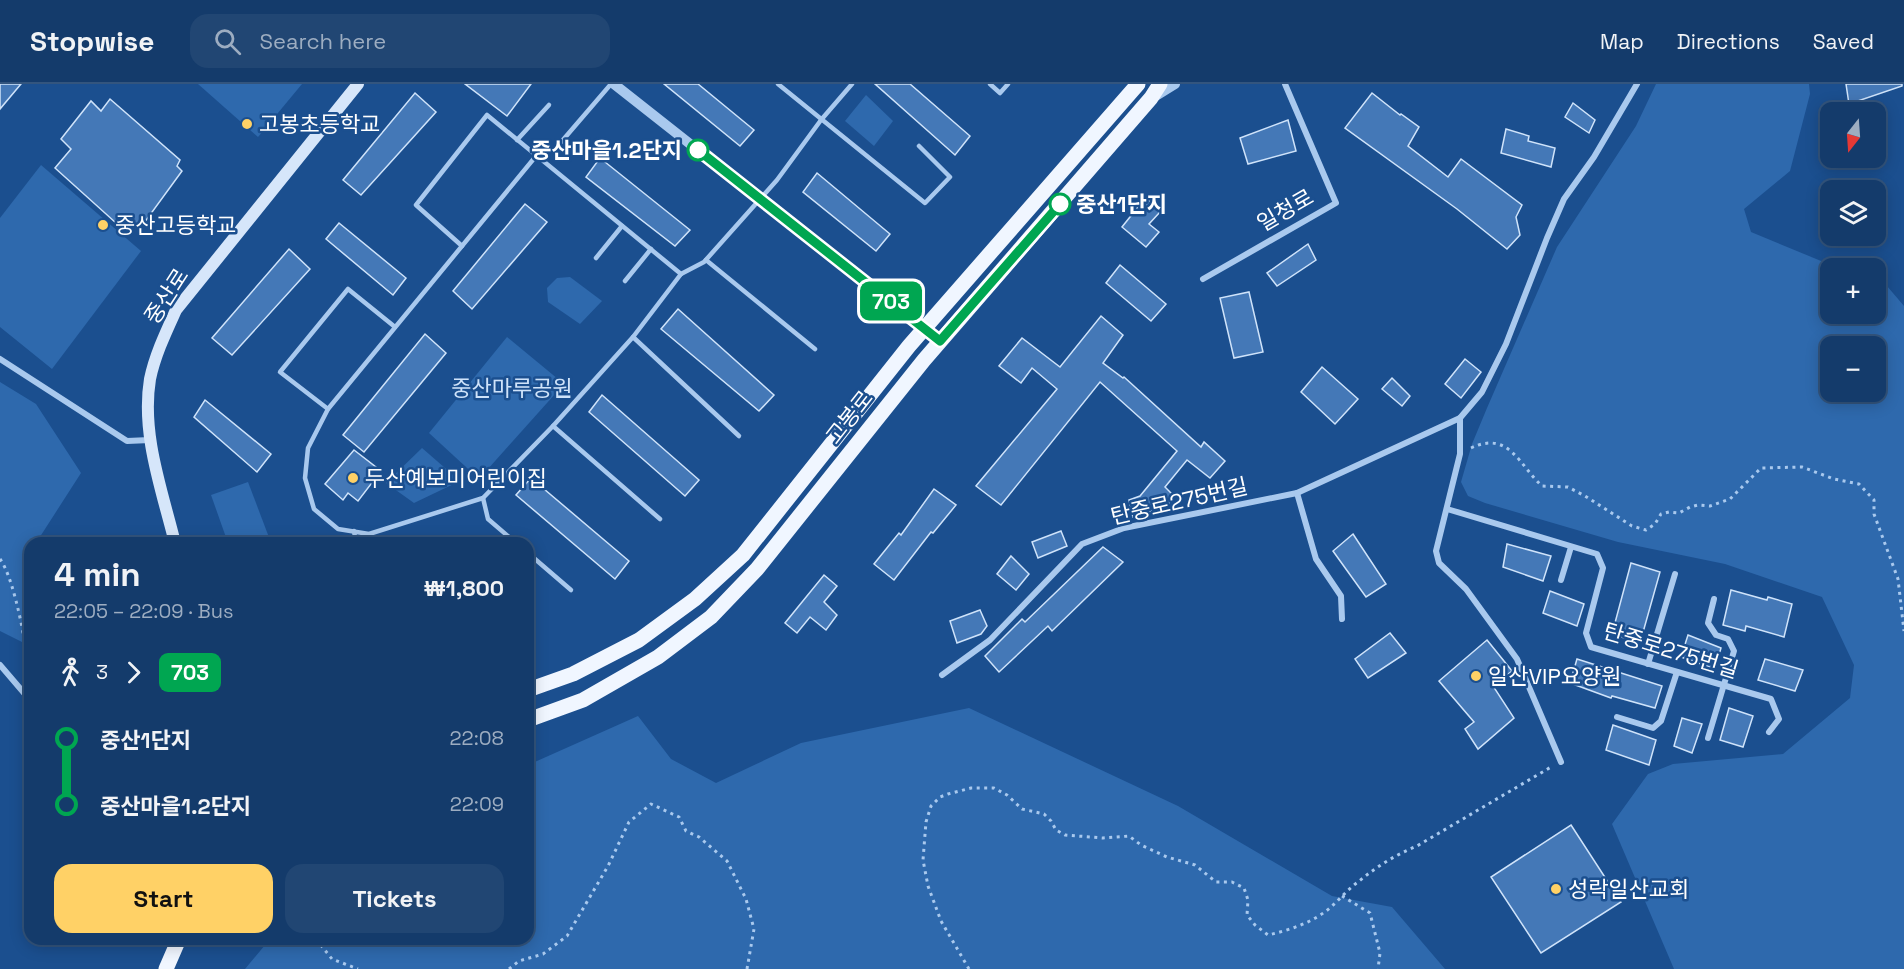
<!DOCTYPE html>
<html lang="en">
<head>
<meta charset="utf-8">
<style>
	body { margin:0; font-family:"Space Grotesk","Noto Sans KR",sans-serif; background:#214673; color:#f1f3f6; height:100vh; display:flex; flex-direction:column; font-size:22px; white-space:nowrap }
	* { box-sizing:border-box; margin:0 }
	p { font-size:20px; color:#9dadc1 }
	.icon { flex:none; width:33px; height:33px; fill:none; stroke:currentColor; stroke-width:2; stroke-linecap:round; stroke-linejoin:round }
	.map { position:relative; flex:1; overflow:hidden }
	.sheet { position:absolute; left:24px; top:453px; width:510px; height:408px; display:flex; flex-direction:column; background:#143b6b; border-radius:18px; box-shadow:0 3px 15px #0003,0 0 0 2px #33557e }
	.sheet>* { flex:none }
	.badge { padding:0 12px; border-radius:9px; font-size:21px; line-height:39px }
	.needle { width:39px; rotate:197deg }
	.tools { position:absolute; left:1820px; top:18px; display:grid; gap:12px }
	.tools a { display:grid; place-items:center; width:66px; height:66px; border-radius:12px; background:#143b6b; box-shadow:0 3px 15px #0003,0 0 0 2px #33557e; font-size:30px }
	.map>.badge { position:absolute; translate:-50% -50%; box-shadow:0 0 0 3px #fff }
	.legs { display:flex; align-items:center; gap:9px; height:66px; padding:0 30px; font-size:20px }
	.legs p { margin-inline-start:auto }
	.headline { display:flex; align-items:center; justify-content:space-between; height:102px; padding:0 30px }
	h1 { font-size:33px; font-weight:700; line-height:45px }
	.cta { display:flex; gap:12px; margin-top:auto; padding:12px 30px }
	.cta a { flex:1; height:69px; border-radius:18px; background:#ffd166; color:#111; font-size:24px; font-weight:700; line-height:69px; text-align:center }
	.cta a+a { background:#214673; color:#f1f3f6 }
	ul { padding:0 30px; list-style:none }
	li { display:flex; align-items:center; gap:21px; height:66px; font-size:22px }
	li i { display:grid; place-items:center; width:9px; height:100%; margin:0 8px; background:currentColor }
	li i::after { content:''; width:15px; height:15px; margin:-8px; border:4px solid; border-radius:50%; background:#143b6b }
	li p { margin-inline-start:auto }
	li:first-child i { background:linear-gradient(#0000 50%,currentColor 0) }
	li:last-child i { background:linear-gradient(currentColor 50%,#0000 0) }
	header { display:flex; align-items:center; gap:36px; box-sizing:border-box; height:84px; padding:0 30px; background:#143b6b; border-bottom:2px solid #33557e }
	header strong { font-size:28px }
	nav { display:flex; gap:33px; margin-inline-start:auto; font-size:21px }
	.search { width:420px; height:54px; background:#214673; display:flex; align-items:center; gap:15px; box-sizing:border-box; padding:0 21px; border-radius:18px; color:#9dadc1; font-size:22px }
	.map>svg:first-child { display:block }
	.green { fill:#2e69ad; fill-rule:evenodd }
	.building { fill:#4478b7; stroke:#cfe3fa; stroke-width:1.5 }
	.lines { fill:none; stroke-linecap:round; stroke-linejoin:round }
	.path { stroke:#a9c9ee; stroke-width:3; stroke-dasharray:3 4.5; stroke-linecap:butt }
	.service { stroke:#a9c9ee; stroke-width:4.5 }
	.minor { stroke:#a9c9ee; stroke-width:6 }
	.tertiary { stroke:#a9c9ee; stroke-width:10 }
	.secondary { stroke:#d6e6fa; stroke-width:12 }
	.primary { stroke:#f0f6ff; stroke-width:15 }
	.line-1-casing { stroke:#fff; stroke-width:14 }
	.line-1 { stroke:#00a651; stroke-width:9 }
	.poi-dot { fill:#ffd166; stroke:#1b4f8f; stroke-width:2 }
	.stop-1-dot { fill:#fff; stroke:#00a651; stroke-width:3 }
	.labels { text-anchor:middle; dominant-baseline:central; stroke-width:5; stroke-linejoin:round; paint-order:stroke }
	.poi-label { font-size:22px; fill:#fff; stroke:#1b4f8f; text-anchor:start }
	.stop-label { font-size:22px; font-weight:bold; fill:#fff; stroke:#1b4f8f; text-anchor:end }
	.street-label { font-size:22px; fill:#fff; stroke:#1b4f8f }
	.park-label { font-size:22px; fill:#cfe3fa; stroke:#1b4f8f }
</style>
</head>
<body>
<header>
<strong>Stopwise</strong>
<div class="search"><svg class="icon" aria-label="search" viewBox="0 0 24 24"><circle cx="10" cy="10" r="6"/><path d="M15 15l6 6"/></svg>Search here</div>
<nav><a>Map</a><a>Directions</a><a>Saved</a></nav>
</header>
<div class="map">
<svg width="1904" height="885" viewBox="0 0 1904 885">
	<rect width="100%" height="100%" fill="#1b4f8f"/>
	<g class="green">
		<path d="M198,0h104l-44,53z"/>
		<path d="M1656,0h153l1,10 -20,77 -46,38 7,23 87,36h-8v46h45v-32l12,4 17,20v663h-230l-62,-145 36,-50 25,-10 110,-10 67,-56 4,-33 -32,-68 -97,-33 -107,-22 -133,-39 -17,-7 -7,-14 11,-38 15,-36 70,-161 79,-121zM1830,262h45v46h-45z"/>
		<path d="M866,11l27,26 -19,25 -29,-25z"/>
		<path d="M41,81l100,86 -89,118 -52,-42v-109z"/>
		<path d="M570,193l32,24 -22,23 -32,-22 -1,-14 10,-10z"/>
		<path d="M507,253l57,47 -85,95 -50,-46z"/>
		<path d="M0,298l36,22 45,69 -45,70h-6v103l-30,-15z"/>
		<path d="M422,364l38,33 -46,22 -28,-20z"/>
		<path d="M248,398l22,58 -10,3h-32l-17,-48z"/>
		<path d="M969,624l209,98 154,90 60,11 53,62h-1200l25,-30h258v-174l110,-49 33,43 45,24 85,-40z"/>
	</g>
	<g class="building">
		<path d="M0,0h21l-21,25z"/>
		<path d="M465,0h66l-24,32z"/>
		<path d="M664,0h34l56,46 -14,16z"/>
		<path d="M875,0h35l60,52 -15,19z"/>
		<path d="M1846,0h56v2l-53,18z"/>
		<path d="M415,9l21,19 -75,83 -18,-15z"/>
		<path d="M1372,9l28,22 1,-1 18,13 -11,19 40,31 13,-18 61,46 -6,12 4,18 -13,14 -50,-40 -112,-81z"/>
		<path d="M110,15l70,61 -3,6 5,5 -43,59 -7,-6 -6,8 -71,-64 16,-19 -10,-10 30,-38 10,10z"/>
		<path d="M1573,19l22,17 -6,13 -24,-16z"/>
		<path d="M1288,36l8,31 -48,13 -8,-26z"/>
		<path d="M1506,45l23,7 -1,5 27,7 -4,19 -50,-14z"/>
		<path d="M600,74l90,72 -15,16 -89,-69z"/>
		<path d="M817,89l73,61 -14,17 -73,-59z"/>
		<path d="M1146,113l14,15 -11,12 10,8 -13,15 -24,-20z"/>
		<path d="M525,120l22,18 -75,87 -19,-18z"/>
		<path d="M339,139l67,55 -13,17 -67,-56z"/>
		<path d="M1308,160l8,16 -39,26 -10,-13z"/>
		<path d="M289,165l21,20 -78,86 -20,-17z"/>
		<path d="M1120,181l46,39 -15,17 -45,-38z"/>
		<path d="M1249,208l14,60 -29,6 -14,-60z"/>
		<path d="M678,225l96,86 -15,16 -98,-82z"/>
		<path d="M1101,232l22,19 -20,28 20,15 1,-1 77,70 3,-5 21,19 -15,17 -23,-18 -22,27 9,9 -8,11 -33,10 -4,-17 11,-4 37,-45 -77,-69 -99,123 -25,-19 81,-97 -25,-21 -11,15 -22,-17 23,-28 38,29z"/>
		<path d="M425,250l21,19 -82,99 -21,-17z"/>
		<path d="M1465,275l16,13 -20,26 -16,-14z"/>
		<path d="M1322,283l36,32 -23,25 -34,-32z"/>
		<path d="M1392,294l18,18 -8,10 -20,-17z"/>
		<path d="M602,311l97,85 -14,16 -96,-84z"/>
		<path d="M205,316l66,54 -14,18 -63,-55z"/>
		<path d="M354,366l27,21 -23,30 -10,-8 -5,7 -18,-16z"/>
		<path d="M531,394l98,83 -14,18 -99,-84z"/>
		<path d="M934,405l22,16 -23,28 -2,-1 -37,48 -20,-16 25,-31 2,2z"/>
		<path d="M1061,447l6,15 -29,12 -6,-16z"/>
		<path d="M1353,450l33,50 -20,13 -33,-46z"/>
		<path d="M1507,460l44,12 -8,25 -40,-14z"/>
		<path d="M1103,463l20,15 -71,69 -4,-5 -49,46 -14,-16 37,-37 3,3z"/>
		<path d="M1011,472l18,18 -13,16 -19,-16z"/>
		<path d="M1631,479l29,9 -20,71 -28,-9z"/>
		<path d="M824,491l13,11 -13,16 13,13 -11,15 -16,-13 -13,16 -12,-10z"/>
		<path d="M1731,506l36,10 1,-3 24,7 -8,33 -38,-11 -1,5 -22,-6z"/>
		<path d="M1550,507l34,13 -7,22 -34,-13z"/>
		<path d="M980,526l7,16 -6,8 -24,9 -7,-22z"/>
		<path d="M1390,549l16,20 -38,25 -13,-19z"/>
		<path d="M1688,551l33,13 -6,21 -34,-12z"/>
		<path d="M1487,556l25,31 -19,15 21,32 -36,31 -13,-20 9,-7 -35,-41z"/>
		<path d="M1577,575l85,27 -7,22 -43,-12 -1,2 -41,-15z"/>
		<path d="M1765,575l38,11 -8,21 -37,-11z"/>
		<path d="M1729,624l24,8 -10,31 -23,-7z"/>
		<path d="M1682,634l20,6 -10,29 -18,-7z"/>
		<path d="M1613,641l43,15 -7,25 -43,-15z"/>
		<path d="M1571,741l50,77 -80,51 -50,-76z"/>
	</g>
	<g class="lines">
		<g class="path">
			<path d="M1471,364c38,-18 48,17 71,38l26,1 17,9 47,30 14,4 9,-6 6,-10 8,-2 10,1 11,-6 8,-2 12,1 20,-7 31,-31 41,-1 32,12 25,5 15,16v14l24,65 6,52"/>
			<path d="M0,475c15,20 29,97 29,123"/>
			<path d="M1342,812l28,17 10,40 -2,16"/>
			<path d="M316,855l16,20 26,10"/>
			<path d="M509,885l10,-8 24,-7 24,-18 41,-70 21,-44 22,-18 28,13 7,14 13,6 28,24 19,38 8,30 -7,40"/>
			<path d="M969,885l-28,-48 -13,-35 -5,-26 3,-38 5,-16 9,-9 8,-3 23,-6h23l13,7 15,14 22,5 7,7 5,9 9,5 38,3 26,-2 12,9 26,12 28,8 21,17h16l12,6 4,12 -1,15 8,10 13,10c22,-5 46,-13 63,-28 9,-8 17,-18 27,-25 18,-15 37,-27 59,-36l134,-79"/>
		</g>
		<g class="service">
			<path d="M611,0l-55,64 -20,8 -208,253 -20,39 -3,30 9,31 24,20 31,5 114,-36 70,-72 80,-89 48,-63 23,-12 73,-82 44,-60 31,-36"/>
			<path d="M778,0l147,119 25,-26 -31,-31"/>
			<path d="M990,0l10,9 8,-9"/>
			<path d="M517,56l32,-35"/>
			<path d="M462,162l-46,-41 71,-90 194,159"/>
			<path d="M596,174l26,-32"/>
			<path d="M706,176l109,89"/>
			<path d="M625,197l26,-32"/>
			<path d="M633,253l106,99"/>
			<path d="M328,325l-48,-37 68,-83 47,38"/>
			<path d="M553,342l107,93"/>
			<path d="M483,414l5,21 28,24"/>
			<path d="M354,447l2,12"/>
			<path d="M528,469l43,37"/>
		</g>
		<g class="minor">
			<path d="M1203,195l133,-76 -51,-119"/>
			<path d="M0,275l127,82 23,-1"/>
			<path d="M1297,409l19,66 25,37 1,23"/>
			<path d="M1447,425l150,45 6,14 -17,65 5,14 180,52 8,20 -10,13"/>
			<path d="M1561,496l10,-33"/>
			<path d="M1648,580l27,-90"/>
			<path d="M0,581l30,35"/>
			<path d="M942,591l48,-35 92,-96 42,-16 173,-35 163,-75"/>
			<path d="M1617,633l36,11 8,-7 16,-49"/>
			<path d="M1708,654l26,-87 -6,-12 -12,-4 -8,-12 6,-24"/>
			<path d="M1561,678l-44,-103 -51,-70 -27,-26 -3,-12 24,-97v-36l22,-26 24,-48 41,-106 17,-39 30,-42 43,-73"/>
		</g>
		<g class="tertiary">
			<path d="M614,0l326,257"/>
			<path d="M1154,13l21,-13"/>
		</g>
		<path class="secondary" d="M175,459c-13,-53 -34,-109 -25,-164 5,-24 16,-47 26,-69l182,-226"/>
		<g class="primary">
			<path d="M528,606l45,-16 66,-34 56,-41 48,-44 166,-209 229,-262"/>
			<path d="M528,636l55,-20 75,-43 53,-40 46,-48 167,-209 227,-262 9,-14"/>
			<path d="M166,885l13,-30"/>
		</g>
	</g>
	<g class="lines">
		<g class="line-1-casing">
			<path id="line-1" d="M698,66l242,191 120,-137"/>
		</g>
		<use href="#line-1" class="line-1"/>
	</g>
	<g class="poi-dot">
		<circle cx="247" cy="40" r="6"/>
		<circle cx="103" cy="141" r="6"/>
		<circle cx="353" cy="394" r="6"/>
		<circle cx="1476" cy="592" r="6"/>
		<circle cx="1556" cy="805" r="6"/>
	</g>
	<g class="stop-1-dot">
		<circle cx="698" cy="66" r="10"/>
		<circle cx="1060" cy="120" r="10"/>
	</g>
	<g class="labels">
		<g class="poi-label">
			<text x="259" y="40">고봉초등학교</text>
			<text x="115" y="141">중산고등학교</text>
			<text x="365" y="394">두산예보미어린이집</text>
			<text x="1488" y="592">일산VIP요양원</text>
			<text x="1568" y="805">성락일산교회</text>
		</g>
		<g class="stop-label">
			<text x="682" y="66">중산마을1.2단지</text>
			<text x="1076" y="120" text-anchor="start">중산1단지</text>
		</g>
		<g class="street-label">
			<text transform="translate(1285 126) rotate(-30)">일청로</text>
			<text transform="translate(166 212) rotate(-57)">중산로</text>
			<text transform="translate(849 333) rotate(-52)">고봉로</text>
			<text transform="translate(1179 417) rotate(-13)">탄중로275번길</text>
			<text transform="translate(1671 566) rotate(17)">탄중로275번길</text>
		</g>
		<g class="park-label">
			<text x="512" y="304">중산마루공원</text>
		</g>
	</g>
</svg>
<div class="tools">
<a><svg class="needle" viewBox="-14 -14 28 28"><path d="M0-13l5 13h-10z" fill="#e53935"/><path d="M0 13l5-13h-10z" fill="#9dadc1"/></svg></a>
<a><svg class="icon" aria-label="layers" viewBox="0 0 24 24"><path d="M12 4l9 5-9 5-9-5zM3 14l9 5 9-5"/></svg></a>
<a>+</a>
<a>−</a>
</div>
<b class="badge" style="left:891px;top:217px;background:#00a651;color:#fff">703</b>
<section class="sheet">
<div class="headline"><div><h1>4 min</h1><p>22:05 – 22:09 · Bus</p></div><b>₩1,800</b></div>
<div class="legs"><svg class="icon" aria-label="walk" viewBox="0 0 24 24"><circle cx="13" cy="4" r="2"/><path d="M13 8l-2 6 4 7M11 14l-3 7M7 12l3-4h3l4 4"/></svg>3<svg class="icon" aria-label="forward" viewBox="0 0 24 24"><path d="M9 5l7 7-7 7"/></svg><b class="badge" style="background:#00a651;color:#fff">703</b></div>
<ul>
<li><i style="color:#00a651"></i><b>중산1단지</b><p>22:08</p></li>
<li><i style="color:#00a651"></i><b>중산마을1.2단지</b><p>22:09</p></li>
</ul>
<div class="cta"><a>Start</a><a>Tickets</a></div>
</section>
</div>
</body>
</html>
